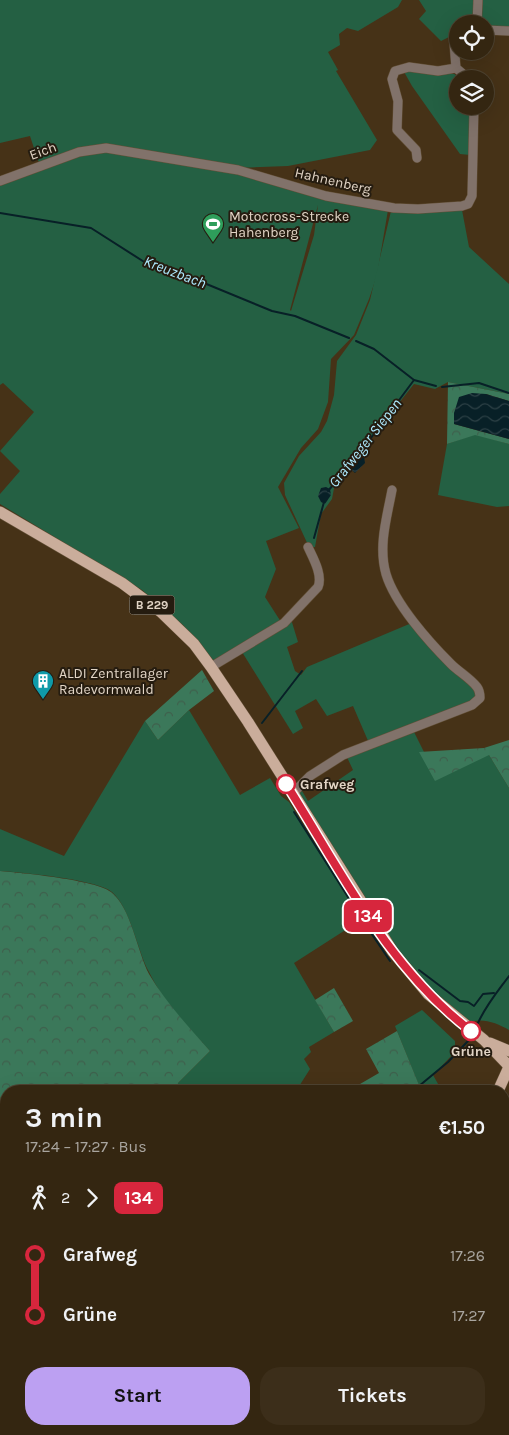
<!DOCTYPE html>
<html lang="en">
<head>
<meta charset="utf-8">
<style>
	body { margin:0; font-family:Karla,sans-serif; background:#3c2e1a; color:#f1f3f6; height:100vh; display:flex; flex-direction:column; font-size:19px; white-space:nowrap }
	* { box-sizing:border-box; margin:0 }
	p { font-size:16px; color:#a9a59f }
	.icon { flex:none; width:28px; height:28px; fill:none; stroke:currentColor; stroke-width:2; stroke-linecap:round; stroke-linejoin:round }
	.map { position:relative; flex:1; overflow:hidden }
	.panel { position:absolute; left:0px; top:1085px; width:510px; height:350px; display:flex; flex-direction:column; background:#342611; border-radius:20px 20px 0 0; box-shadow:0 5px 20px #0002,0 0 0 1px #4e4331 }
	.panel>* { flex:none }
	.badge { padding:0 10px; border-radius:8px; font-size:18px; line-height:32px }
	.fabs { position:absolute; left:449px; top:15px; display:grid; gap:10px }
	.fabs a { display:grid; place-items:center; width:45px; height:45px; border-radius:50%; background:#342611; box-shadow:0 5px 20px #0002,0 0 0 1px #4e4331; font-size:25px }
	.map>.badge { position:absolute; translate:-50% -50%; box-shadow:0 0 0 2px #fff }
	.legs { display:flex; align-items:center; gap:8px; height:55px; padding:0 25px; font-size:16px }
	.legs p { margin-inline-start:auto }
	.head { display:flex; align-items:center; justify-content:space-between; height:85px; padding:0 25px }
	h1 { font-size:28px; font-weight:700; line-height:38px }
	.primary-button { display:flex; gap:10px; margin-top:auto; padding:10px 25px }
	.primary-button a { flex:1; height:58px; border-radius:20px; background:#bca0f2; color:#111; font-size:20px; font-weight:700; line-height:58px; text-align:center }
	.primary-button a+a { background:#3c2e1a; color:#f1f3f6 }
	ul { padding:0 25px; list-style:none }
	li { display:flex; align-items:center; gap:18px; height:60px; font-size:19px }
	li i { display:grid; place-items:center; width:8px; height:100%; margin:0 6px; background:currentColor }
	li i::after { content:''; width:12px; height:12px; margin:-6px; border:4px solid; border-radius:50%; background:#342611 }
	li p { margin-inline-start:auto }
	li:first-child i { background:linear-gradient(#0000 50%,currentColor 0) }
	li:last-child i { background:linear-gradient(currentColor 50%,#0000 0) }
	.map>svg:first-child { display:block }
	.grass { fill:#246043; fill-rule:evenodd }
	.forest { fill:url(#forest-crowns) }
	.water { fill:url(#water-waves) }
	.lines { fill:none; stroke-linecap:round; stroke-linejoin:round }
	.stream { stroke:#082027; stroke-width:2 }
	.minor-casing { stroke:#624f36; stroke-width:10 }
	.major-casing { stroke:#624f36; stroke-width:12 }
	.minor { stroke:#81726a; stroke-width:9 }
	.major { stroke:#caad9b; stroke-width:11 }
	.line-1-casing { stroke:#fff; stroke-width:11 }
	.line-1 { stroke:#d7263d; stroke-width:8 }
	.stop-1-dot { fill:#fff; stroke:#d7263d; stroke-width:2.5 }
	.labels { text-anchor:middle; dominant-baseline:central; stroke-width:4; stroke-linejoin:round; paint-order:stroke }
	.shield { fill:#251c10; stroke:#a99e8f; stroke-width:1 }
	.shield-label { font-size:12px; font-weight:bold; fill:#e2d5c6 }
	.street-label { font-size:14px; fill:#e2d5c6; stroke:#251c10 }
	.poi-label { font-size:14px; fill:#e2d5c6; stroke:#251c10; text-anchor:start }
	.stop-label { font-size:14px; font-weight:bold; fill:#e2d5c6; stroke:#251c10; text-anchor:start }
	.water-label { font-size:15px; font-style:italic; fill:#aeeafe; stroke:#251c10 }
</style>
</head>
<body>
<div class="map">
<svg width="509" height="1435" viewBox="0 0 509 1435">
	<defs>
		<pattern id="forest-crowns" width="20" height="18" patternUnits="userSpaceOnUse" patternTransform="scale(1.25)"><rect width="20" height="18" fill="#3b785a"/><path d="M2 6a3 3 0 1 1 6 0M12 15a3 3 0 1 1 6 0" fill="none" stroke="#3f5f4c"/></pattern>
		<pattern id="water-waves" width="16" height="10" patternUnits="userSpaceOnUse" patternTransform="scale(1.25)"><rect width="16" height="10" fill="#082027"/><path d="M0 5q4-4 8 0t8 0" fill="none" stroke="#2c4045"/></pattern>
	</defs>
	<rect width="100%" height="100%" fill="#463217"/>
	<g class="grass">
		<path d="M0,0h402l-4,7 -40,24 -11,-3 -8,6 1,11 -12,7 10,18 -2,1 41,69 -7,10 -82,16 -50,2 -132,-22 -67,17 -9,-27 -30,7z"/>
		<path d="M419,0h56l-3,18 -14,6 -9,13 -8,4 -22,-22 7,-8z"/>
		<path d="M479,0h30v30l-24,-2v-4h-7z"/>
		<path d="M403,70l51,4 9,5h-5v27h12v49l-10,-1 -48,-68z"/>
		<path d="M106,152l129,21 153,37 -11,65 -8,24 -15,36 -23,24 -3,43 -10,27 -17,19 -23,39 21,41 -33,13 10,28 -11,28 16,25 -67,39 -31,-36 -41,-35 -142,-86v-10l20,-23 -20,-20 34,-39 -31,-29 -3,2v-201l80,-30zM318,205l-4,30 -23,76 -1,-1z"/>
		<path d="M462,210l7,37 40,37v110l-61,-12 -13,7 -21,-5 -79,99 -3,16 -11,15 -6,33h-6l-24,-52 -1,-12 15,-27 22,-24 6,-11 7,-26 3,-34 19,-26 14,-35 21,-89z"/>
		<path d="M475,434l34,10v62l-12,1 -59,-12 9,-51z"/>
		<path d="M291,619l7,23 -11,5 8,24 6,4 6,-8 107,-45 63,68 -1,9 -107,44 -16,-37 -26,10 -11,-17 -21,12 8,17 -10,6 -51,-82z"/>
		<path d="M189,710l51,85 30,-17 11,18 8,6 72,118 -67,43 40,69 -25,15 2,5 -7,7 6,10 -14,22h-119l1,-8 32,-32c-23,-25 -46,-48 -61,-79 -12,-22 -18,-63 -37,-80 -13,-12 -91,-20 -112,-21v-42l64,27 81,-135 13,19z"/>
		<path d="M413,730l11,22h-4l69,3 20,33v242c-12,-7 -28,-13 -41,-7l-35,-29 -43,-53 -93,-146 5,-4 6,10 45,-31 -7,-15z"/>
		<path d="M422,1010l33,31v11l-22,23 9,16h-27l5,-3 -25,-62z"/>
	</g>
	<g class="forest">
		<path d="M448,382l61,12v7l-23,-7 -32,19v11l55,15v5l-34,-9 -28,9z"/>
		<path d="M202,670l12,21 -25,19 -31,30 -13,-19z"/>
		<path d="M509,740v48l-20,-33 -54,26 -16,-29 65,-4z"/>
		<path d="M0,871c22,2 96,9 111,21 20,15 26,59 38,82 17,29 39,52 61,77l-32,32 -1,8h-171v303l-6,9z"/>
		<path d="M334,988l19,33 -19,11 -19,-32z"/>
		<path d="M397,1031l22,54 -8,6h-50l-1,-6 -12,6 31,-18 -13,-24z"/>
		<path d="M6,1414v15h398l4,6h-408v-12z"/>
	</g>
	<g class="water">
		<path d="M472,393l14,1 23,7v38l-55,-15v-11l5,-16z"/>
		<path d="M358,456h6l1,7 -10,10 -5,-4z"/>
		<path d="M326,487l4,2 1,6 -6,9 -4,-2 -3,-6 3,-8z"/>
	</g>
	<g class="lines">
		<g class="stream">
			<path d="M0,213l91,15 58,37 38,11 85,35 23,5 54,22"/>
			<path d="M356,341l18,8 40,31 22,6"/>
			<path d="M442,387l37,-4 30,10"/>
			<path d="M328,491l34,-41 52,-70"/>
			<path d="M314,538l10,-36"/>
			<path d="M262,723l40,-52"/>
			<path d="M294,812l68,107"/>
			<path d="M367,927l23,34"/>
			<path d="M419,970l41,31 8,1 6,4 9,-12 11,-1"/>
			<path d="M478,1023c8,-18 20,-32 31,-47"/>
			<path d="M413,1091l35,-29 20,-21"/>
			<path d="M0,1174h6"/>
		</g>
		<g class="minor-casing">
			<g id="minor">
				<path d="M477,24l1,-24"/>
				<path d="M485,30l24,1"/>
				<path d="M458,34l-4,9 2,25 13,11"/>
				<path d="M417,158l-1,-8 -19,-20 1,-29 -6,-22 3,-8 14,-4 29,4 18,-3"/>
				<path d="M0,181l79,-29 27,-4 132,22 88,26 68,12 24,1 44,-3 6,-2 4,-8 2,-90"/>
				<path d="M211,667l73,-44 34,-36c5,-12 -5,-29 -10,-40"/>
				<path d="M292,794l18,-18 33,-21 129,-50 8,-7c0,-4 0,-7 -3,-11 -7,-9 -18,-15 -26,-23 -22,-22 -56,-60 -65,-90 -8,-28 1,-57 6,-84"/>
				<path d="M504,1198h5"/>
				<path d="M504,1422l5,1"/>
			</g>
		</g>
		<g class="major-casing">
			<g id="major">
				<path d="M0,512l122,71 39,29 33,32 17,23 37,55 145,230 35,42 56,46 23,24"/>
				<path d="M490,1043l19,8"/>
				<path d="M498,1091l10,-22"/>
				<path d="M0,1411l6,-9"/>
			</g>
		</g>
		<use href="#minor" class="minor"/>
		<use href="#major" class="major"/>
	</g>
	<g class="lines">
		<g class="line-1-casing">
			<path id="line-1" d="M286,784c55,87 102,184 185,247"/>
		</g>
		<use href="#line-1" class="line-1"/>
	</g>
	<defs>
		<g id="stadium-pin" transform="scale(1.125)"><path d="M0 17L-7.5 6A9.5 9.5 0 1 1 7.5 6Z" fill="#2e9e5b" stroke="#251c10"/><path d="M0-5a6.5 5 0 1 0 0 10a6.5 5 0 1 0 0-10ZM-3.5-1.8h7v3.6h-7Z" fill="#fff"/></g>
		<g id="building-pin" transform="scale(1.125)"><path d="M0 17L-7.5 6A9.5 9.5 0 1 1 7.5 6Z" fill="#0f9aa8" stroke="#251c10"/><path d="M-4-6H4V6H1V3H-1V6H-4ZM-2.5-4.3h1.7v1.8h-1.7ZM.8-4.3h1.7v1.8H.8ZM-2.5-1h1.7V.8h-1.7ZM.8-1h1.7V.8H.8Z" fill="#fff"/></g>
	</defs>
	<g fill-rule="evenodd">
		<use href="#stadium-pin" x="213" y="224"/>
		<use href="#building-pin" x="43" y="681"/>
	</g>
	<g class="stop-1-dot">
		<circle cx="286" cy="784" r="9"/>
		<circle cx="471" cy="1031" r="9"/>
	</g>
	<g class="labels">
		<rect class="shield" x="129.5" y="595.5" width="45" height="19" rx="4"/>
		<g class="shield-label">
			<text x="152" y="605">B 229</text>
		</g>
		<g class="street-label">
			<text transform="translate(43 151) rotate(-20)">Eich</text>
			<text transform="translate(333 181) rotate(13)">Hahnenberg</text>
		</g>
		<g class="poi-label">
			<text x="229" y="216">Motocross-Strecke<tspan x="229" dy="16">Hahenberg</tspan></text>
			<text x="59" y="673">ALDI Zentrallager<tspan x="59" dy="16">Radevormwald</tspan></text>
		</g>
		<g class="stop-label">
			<text x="300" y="784">Grafweg</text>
			<text x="471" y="1051" text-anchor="middle">Grüne</text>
		</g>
		<g class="water-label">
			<text transform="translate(175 272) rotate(21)">Kreuzbach</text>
			<text transform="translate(365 443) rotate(-52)">Grafweger Siepen</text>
		</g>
	</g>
</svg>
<div class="fabs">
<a><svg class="icon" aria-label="locate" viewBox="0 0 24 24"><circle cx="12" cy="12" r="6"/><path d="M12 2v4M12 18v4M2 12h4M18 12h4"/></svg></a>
<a><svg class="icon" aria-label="layers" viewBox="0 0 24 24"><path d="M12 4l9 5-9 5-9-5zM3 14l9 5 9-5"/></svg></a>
</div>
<b class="badge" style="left:368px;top:916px;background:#d7263d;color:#fff">134</b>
<section class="panel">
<div class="head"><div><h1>3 min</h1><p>17:24 – 17:27 · Bus</p></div><b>€1.50</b></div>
<div class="legs"><svg class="icon" aria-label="walk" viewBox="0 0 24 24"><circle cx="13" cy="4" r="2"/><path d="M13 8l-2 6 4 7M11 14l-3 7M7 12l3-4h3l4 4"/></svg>2<svg class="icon" aria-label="forward" viewBox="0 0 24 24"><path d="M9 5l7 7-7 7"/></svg><b class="badge" style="background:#d7263d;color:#fff">134</b></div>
<ul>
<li><i style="color:#d7263d"></i><b>Grafweg</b><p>17:26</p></li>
<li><i style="color:#d7263d"></i><b>Grüne</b><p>17:27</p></li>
</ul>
<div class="primary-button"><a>Start</a><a>Tickets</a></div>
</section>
</div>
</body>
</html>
